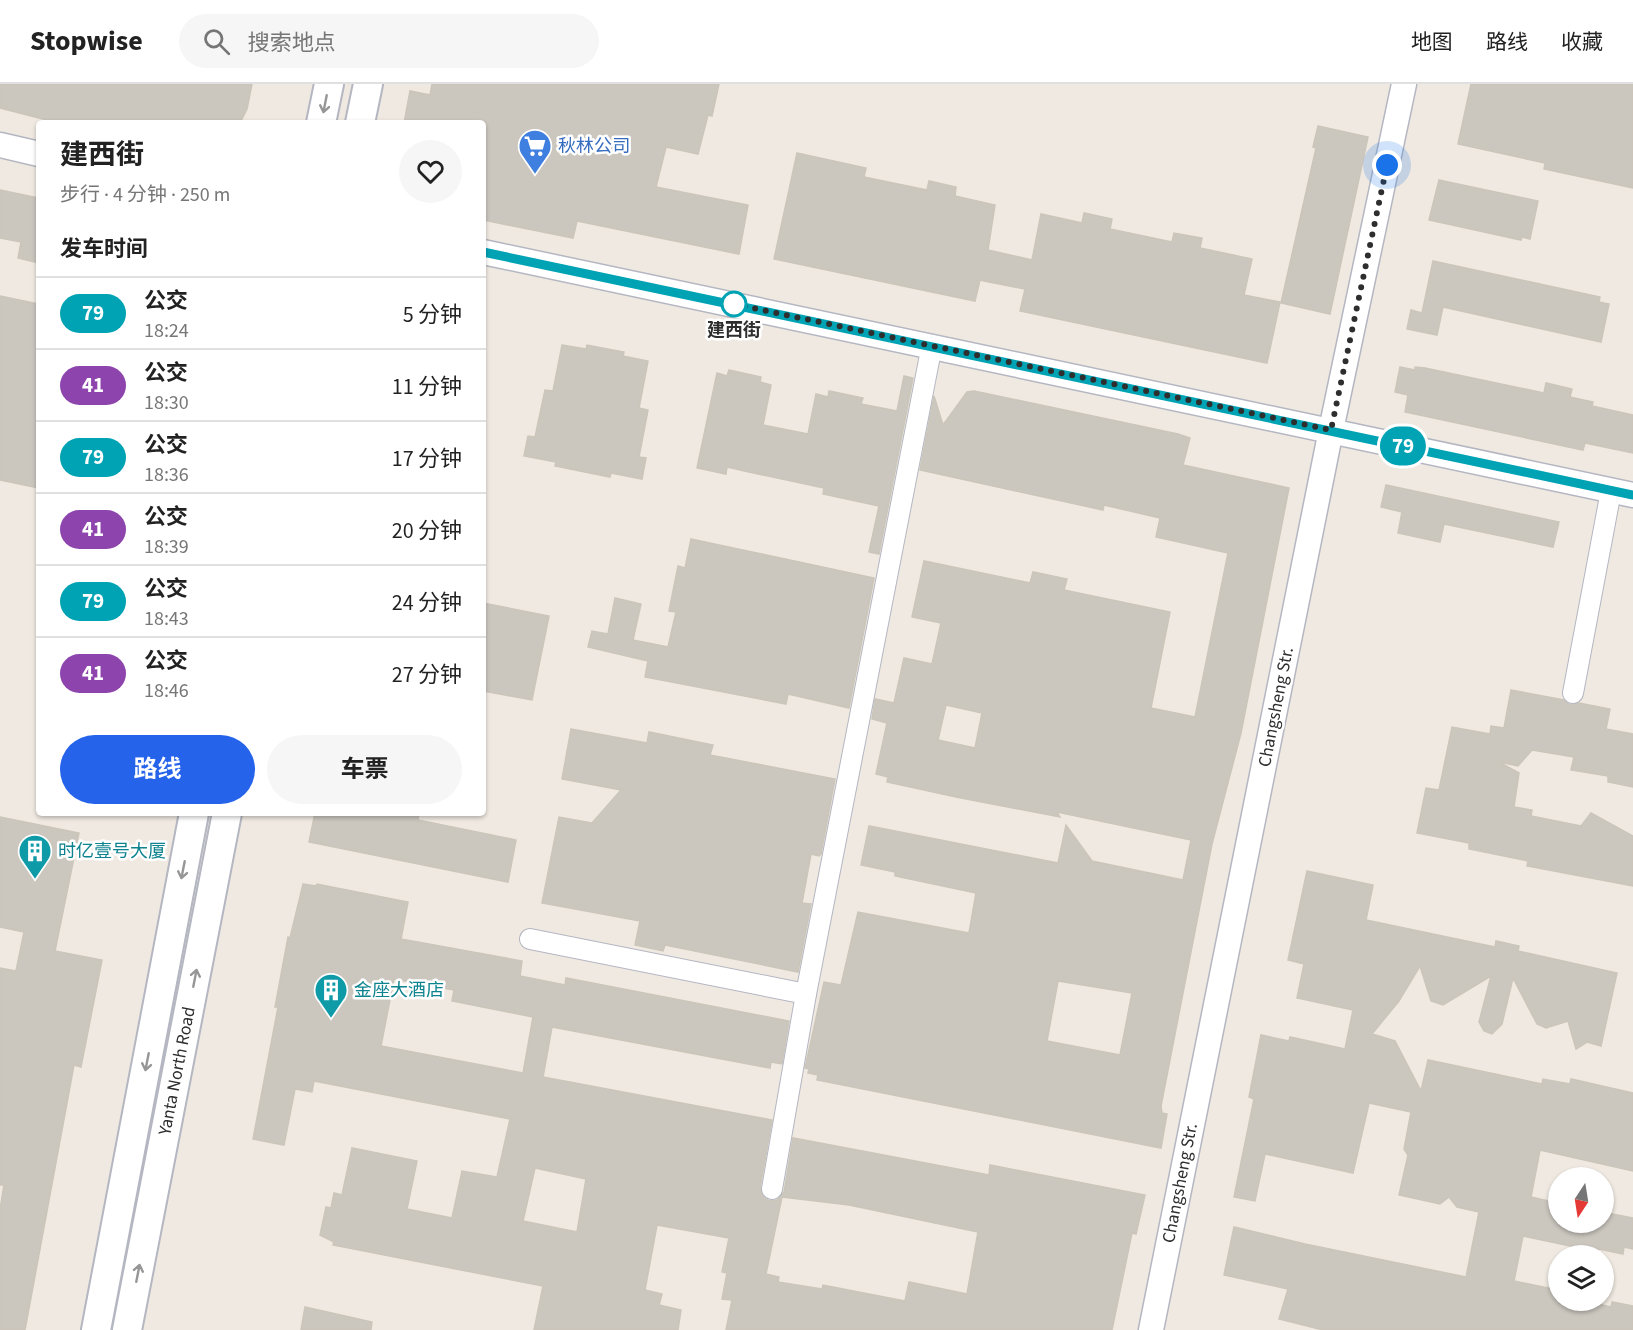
<!DOCTYPE html>
<html lang="zh">
<head>
<meta charset="utf-8">
<style>
	body { margin:0; font-family:"Source Sans 3","Noto Sans SC",sans-serif; background:#f6f6f6; color:#222; height:100vh; display:flex; flex-direction:column; font-size:22px; white-space:nowrap }
	* { box-sizing:border-box; margin:0 }
	p { font-size:20px; color:#767676 }
	.icon { flex:none; width:33px; height:33px; fill:none; stroke:currentColor; stroke-width:2; stroke-linecap:round; stroke-linejoin:round }
	.map { position:relative; flex:1; overflow:hidden }
	.panel { position:absolute; left:36px; top:36px; width:450px; height:696px; display:flex; flex-direction:column; background:#fff; border-radius:6px; box-shadow:0 2px 4px #0004 }
	.panel>* { flex:none }
	.badge { padding:0 12px; border-radius:20px; font-size:21px; line-height:39px }
	.needle { width:39px; rotate:192deg }
	.tools { position:absolute; left:1548px; top:1083px; display:grid; gap:12px }
	.tools a { display:grid; place-items:center; width:66px; height:66px; border-radius:50%; background:#fff; box-shadow:0 2px 4px #0004; font-size:30px }
	.you { position:absolute; width:30px; height:30px; margin:-15px; border:4px solid #fff; border-radius:50%; background:#1a73e8; box-shadow:0 0 0 9px #1a73e833 }
	.map>.badge { position:absolute; translate:-50% -50%; box-shadow:0 0 0 3px #fff }
	h2 { padding:0 24px; font-size:22px; line-height:54px }
	.round { display:grid; place-items:center; flex:none; width:63px; height:63px; border-radius:32px; background:#f6f6f6 }
	.overview { display:flex; align-items:center; justify-content:space-between; height:102px; padding:0 24px }
	h1 { font-size:28px; font-weight:700; line-height:45px }
	.action { display:flex; gap:12px; margin-top:auto; padding:12px 24px }
	.action a { flex:1; height:69px; border-radius:36px; background:#2563eb; color:#fff; font-size:24px; font-weight:700; line-height:69px; text-align:center }
	.action a+a { background:#f6f6f6; color:#222 }
	ul { padding:0; list-style:none }
	li { display:flex; align-items:center; gap:18px; height:72px; padding:0 24px; border-top:2px solid #e0e0e0 }
	li div { flex:1 }
	li b { display:block; font-size:22px }
	li em { font-style:normal }
	li .badge { min-width:66px; font-weight:700; text-align:center }
	header { display:flex; align-items:center; gap:36px; box-sizing:border-box; height:84px; padding:0 30px; background:#fff; border-bottom:2px solid #e0e0e0 }
	header strong { font-size:28px }
	nav { display:flex; gap:33px; margin-inline-start:auto; font-size:21px }
	.search { width:420px; height:54px; background:#f6f6f6; display:flex; align-items:center; gap:15px; box-sizing:border-box; padding:0 21px; border-radius:33px; color:#767676; font-size:22px }
	.map>svg:first-child { display:block }
	.building { fill:#cbc7bf; stroke:#cbc5ba; stroke-width:1.5; fill-rule:evenodd }
	.lines { fill:none; stroke-linecap:round; stroke-linejoin:round }
	.minor-casing { stroke:#b4b7c1; stroke-width:22 }
	.tertiary-casing { stroke:#b4b7c1; stroke-width:27 }
	.secondary-casing { stroke:#b4b7c1; stroke-width:32 }
	.minor { stroke:#fff; stroke-width:20 }
	.tertiary { stroke:#fff; stroke-width:24 }
	.secondary { stroke:#fff; stroke-width:28 }
	.oneway { stroke:#969696 }
	.line-casing { stroke:#fff; stroke-width:14 }
	.line { stroke:#00a3b4; stroke-width:9 }
	.walk { stroke:#2e2e2e; stroke-width:6; stroke-dasharray:0 10.8 }
	.stop-dot { fill:#fff; stroke:#00a3b4; stroke-width:3 }
	.labels { text-anchor:middle; dominant-baseline:central; stroke-width:5; stroke-linejoin:round; paint-order:stroke }
	.shop-label { font-size:18px; fill:#366cbe; stroke:#fff; text-anchor:start }
	.stop-label { font-size:18px; font-weight:bold; fill:#2e2e2e; stroke:#fff }
	.street-label { font-size:18px; fill:#2e2e2e; stroke:#fff }
	.culture-label { font-size:18px; fill:#0d838f; stroke:#fff; text-anchor:start }
</style>
</head>
<body>
<header>
<strong>Stopwise</strong>
<div class="search"><svg class="icon" aria-label="search" viewBox="0 0 24 24"><circle cx="10" cy="10" r="6"/><path d="M15 15l6 6"/></svg>搜索地点</div>
<nav><a>地图</a><a>路线</a><a>收藏</a></nav>
</header>
<div class="map">
<svg width="1633" height="1246" viewBox="0 0 1633 1246">
	<rect width="100%" height="100%" fill="#efe9e1"/>
	<g class="building">
		<path d="M0,0h252l-5,25 -7,14h-182l-58,-15z"/>
		<path d="M432,0h287l-7,32 -4,-1 -10,39 -32,-7 -10,40 92,18 -9,49 -162,-33 -4,17 -90,-18v-97h-79l6,-32 20,4z"/>
		<path d="M1471,0h162v104l-89,-19 1,-6 -87,-19z"/>
		<path d="M1318,42l50,11 -38,177 -49,-11 35,-155 -3,-1z"/>
		<path d="M797,69l69,15 -2,9 63,13 2,-9 27,6 -1,9 40,9 -7,45 44,10 9,-46 41,9 2,-10 28,6 -2,10 62,13 2,-9 28,5 -2,10 52,11 -8,36 36,7 -13,61 -247,-52 5,-22 -36,-7 -9,-2 -5,21 -201,-42z"/>
		<path d="M1439,96l99,21 -8,38 -8,-2 -1,3 -92,-20z"/>
		<path d="M0,106l39,8v65l-21,-5 3,-16 -21,-4z"/>
		<path d="M1433,177l167,36 -1,5 10,2 -8,38 -158,-35 -6,28 -30,-6 4,-19 11,3z"/>
		<path d="M0,212l39,8v184l-39,-8z"/>
		<path d="M562,261l24,4 1,-4 37,7 -1,4 25,5 -9,47 9,2 -9,47 7,1 -4,21 -31,-6 -1,4 -55,-11 1,-4 -32,-6 4,-20 7,1 10,-47 8,1z"/>
		<path d="M1400,283l15,3v-3l10,1 119,25 2,-10 26,6 -2,8 23,5 -1,4 41,9v38l-48,-10 -2,7 -178,-38 3,-17 -13,-3z"/>
		<path d="M729,286l32,7 -1,5 11,3 -8,40 45,9 8,-40 12,3 1,-6 34,7 -2,6 36,7 7,-35 9,2 -34,176 -10,-2 10,-46 -56,-12 1,-6 -75,-16 -22,-5 -1,7 -29,-6 20,-95 10,3z"/>
		<path d="M974,307l204,43 12,4 -7,27 106,23 -48,245 -29,111 -51,262 1,7 5,1 -6,34 -344,-68 1,-5 -10,-2 1,-4 -4,-1 19,-86 17,3 17,-73 111,21 7,-40 -81,-17v-4l-34,-7 8,-39 189,37 8,-38 26,36 91,19 8,-40 -134,-28 3,5 -104,-20 -69,-15 1,-5 -12,-3 11,-51 -15,-4 3,-20 19,4 10,-45 28,6 9,-41 -29,-6 12,-56 106,22 3,-11 34,7 -3,11 106,22 -19,96 44,9 33,-164 -72,-16 4,-19 -56,-13 -1,5 -183,-40 14,-74 9,29 24,-33zM946,621l36,8 -7,35 -37,-8zM1058,897l74,12 -12,62 -73,-14z"/>
		<path d="M1386,401l173,37 -6,25 -109,-23 -4,18 -42,-9 4,-21 -21,-5z"/>
		<path d="M691,455l183,39 -25,130 -61,-14 -2,10 -141,-27 3,-16 -60,-14 4,-16 16,3 7,-36 26,6 -8,36 35,7 8,-35 -7,-1 9,-45 7,2z"/>
		<path d="M483,519l66,13 -17,84 -49,-9z"/>
		<path d="M1511,606l53,10 6,5 9,-2 31,6 -4,20 27,5v53l-25,-5v-6l-37,-6 3,-13 -42,-7 -14,16 -19,-4 20,11 -5,34 18,3 -1,6 50,10 10,-13 42,23v50l-106,-20 1,-5 -59,-12v-6l-52,-10 9,-45 13,2 13,-63 38,7 1,-8 13,2z"/>
		<path d="M571,645l76,14 2,-11 64,13 -3,10 125,24 -14,75 -2,2 -8,-2 -9,49 9,1 -13,68 -133,-27 -2,6 -28,-6 5,-24 -98,-18 17,-86 33,6 29,-33 -59,-11z"/>
		<path d="M315,729h104l-1,7 98,20 -8,42 -199,-40z"/>
		<path d="M0,733l79,16 -24,118 47,9 -21,107 -7,-2 -49,265h-25v-121l4,-24h-4v-217l16,3 8,-39 -24,-5z"/>
		<path d="M1307,787l66,14 -7,35 129,27 1,-6 23,5 -1,5 99,22 -16,73 -14,-4 -11,7 -8,-28 -22,7 -9,-4 -24,-46 -11,46 -10,10 -8,-3 -5,-9 12,-46 -48,29 -12,-4 -11,-35 -21,35 -27,33 23,7 26,50 7,-31 114,24 1,-5 27,5 1,-5 62,14v78l-93,-21 -9,47 27,6v19h46v-9h3l26,5v31l-9,-2 -1,7 -24,-5 -1,3 -75,-16 -9,45 44,9v10h22l31,7 1,-5 21,4v24h-310l-44,-11 9,-30 -64,-14 10,-48 71,17 161,33 13,-65 -22,-5 -8,-10 -9,7 -41,-9 9,-40 -4,-6 7,-37 -42,-9 -16,70 -88,-19 -10,47 -21,-4 20,-98 -5,-2 12,-62 28,6 1,-4 55,12 8,-39 -56,-12 7,-34 -16,-4z"/>
		<path d="M303,800l13,2 1,-2 91,18 -7,37 121,22 -2,15 45,9 1,-7 223,43 -7,43 -11,-2 -1,6 -218,-41 -9,50 229,43 -12,68 4,10 5,3 8,-1 7,-8 9,-54 196,37 1,-10 155,30 -9,39 -4,-1 -20,97h-386l6,-30 -10,-1 5,-26 -5,-1 7,-34 -72,-13 -12,65 17,4 -3,11 22,5 -3,20h-144l9,-44 -210,-41 1,-3 -14,-7 6,-28 5,1 3,-15 8,2 10,-47 65,13 -10,48 45,9 10,-47 35,6 13,-58 -196,-38 -2,11 -17,-3 -11,56 -31,-6 25,-132h-3l13,-70 2,1zM394,895l60,11 -2,11 81,16 -10,56 -142,-27zM535,1084l51,11 -9,53 -54,-11zM782,1113l67,8 129,27 -11,62 -58,-12 -4,19 -82,-16 -1,4 -44,-7 1,-5 -13,-3z"/>
		<path d="M305,1223l67,15 -1,8h-70z"/>
	</g>
	<g class="lines">
		<g class="minor-casing">
			<g id="minor">
				<path d="M1573,609l38,-202"/>
				<path d="M530,855l276,55"/>
				<path d="M772,1105l34,-195 126,-649"/>
			</g>
		</g>
		<g class="tertiary-casing">
			<g id="tertiary">
				<path d="M0,61l39,9"/>
				<path d="M483,168l1150,243"/>
				<path d="M1151,1246l180,-900 73,-346"/>
			</g>
		</g>
		<g class="secondary-casing">
			<g id="secondary">
				<path d="M321,39l8,-39"/>
				<path d="M360,39l8,-39"/>
				<path d="M96,1246l98,-517"/>
				<path d="M127,1246l100,-517"/>
			</g>
		</g>
		<use href="#minor" class="minor"/>
		<use href="#tertiary" class="tertiary"/>
		<use href="#secondary" class="secondary"/>
	</g>
	<defs><path id="oneway-shaft" d="M-6 0H5M1.5-3L5.5 0L1.5 3" fill="none" stroke-width="1.6" stroke-linecap="round" stroke-linejoin="round" transform="scale(1.5)"/></defs>
	<g class="oneway">
		<use href="#oneway-shaft" transform="translate(325 20) rotate(101)"/>
		<use href="#oneway-shaft" transform="translate(183 786) rotate(101)"/>
		<use href="#oneway-shaft" transform="translate(195 894) rotate(-79)"/>
		<use href="#oneway-shaft" transform="translate(147 978) rotate(101)"/>
		<use href="#oneway-shaft" transform="translate(138 1189) rotate(-79)"/>
	</g>
	<g class="lines">
		<g class="line-casing">
			<path id="line" d="M483,168l1150,243"/>
		</g>
		<use href="#line" class="line"/>
		<path class="walk" d="M734,220l597,126 56,-265"/>
	</g>
	<defs>
		<g id="supermarket-pin" transform="scale(1.725)"><path d="M0 17L-7.5 6A9.5 9.5 0 1 1 7.5 6Z" fill="#3f7fe0" stroke="#fff"/><path d="M-6-5.5h2.5l.6 2H6L4.5 2H-2.5L-4.4-4H-6ZM-1.5 3.2a1.3 1.3 0 1 0 .1 0ZM3 3.2a1.3 1.3 0 1 0 .1 0Z" fill="#fff"/></g>
		<g id="building-pin" transform="scale(1.725)"><path d="M0 17L-7.5 6A9.5 9.5 0 1 1 7.5 6Z" fill="#0f9aa8" stroke="#fff"/><path d="M-4-6H4V6H1V3H-1V6H-4ZM-2.5-4.3h1.7v1.8h-1.7ZM.8-4.3h1.7v1.8H.8ZM-2.5-1h1.7V.8h-1.7ZM.8-1h1.7V.8H.8Z" fill="#fff"/></g>
	</defs>
	<g fill-rule="evenodd">
		<use href="#supermarket-pin" x="535" y="62"/>
		<use href="#building-pin" x="35" y="767"/>
		<use href="#building-pin" x="331" y="906"/>
	</g>
	<circle class="stop-dot" cx="734" cy="220" r="12"/>
	<g class="labels">
		<g class="shop-label">
			<text x="558" y="62">秋林公司</text>
		</g>
		<g class="stop-label">
			<text x="734" y="246">建西街</text>
		</g>
		<g class="street-label">
			<text transform="translate(1276 623) rotate(-79)">Changsheng Str.</text>
			<text transform="translate(177 987) rotate(-79)">Yanta North Road</text>
			<text transform="translate(1180 1099) rotate(-79)">Changsheng Str.</text>
		</g>
		<g class="culture-label">
			<text x="58" y="767">时亿壹号大厦</text>
			<text x="354" y="906">金座大酒店</text>
		</g>
	</g>
</svg>
<div class="tools">
<a><svg class="needle" viewBox="-14 -14 28 28"><path d="M0-13l5 13h-10z" fill="#e53935"/><path d="M0 13l5-13h-10z" fill="#767676"/></svg></a>
<a><svg class="icon" aria-label="layers" viewBox="0 0 24 24"><path d="M12 4l9 5-9 5-9-5zM3 14l9 5 9-5"/></svg></a>
</div>
<div class="you" style="left:1387px;top:81px"></div>
<b class="badge" style="left:1403px;top:362px;background:#00a3b4;color:#fff">79</b>
<section class="panel">
<div class="overview"><div><h1>建西街</h1><p>步行 · 4 分钟 · 250 m</p></div><a class="round"><svg class="icon" aria-label="heart" viewBox="0 0 24 24"><path d="M12 20l-8-8c-3-5 5-10 8-4 3-6 11-1 8 4z"/></svg></a></div>
<h2>发车时间</h2>
<ul>
<li><span class="badge" style="background:#00a3b4;color:#fff">79</span><div><b>公交</b><p>18:24</p></div><em>5 分钟</em></li>
<li><span class="badge" style="background:#8e44ad;color:#fff">41</span><div><b>公交</b><p>18:30</p></div><em>11 分钟</em></li>
<li><span class="badge" style="background:#00a3b4;color:#fff">79</span><div><b>公交</b><p>18:36</p></div><em>17 分钟</em></li>
<li><span class="badge" style="background:#8e44ad;color:#fff">41</span><div><b>公交</b><p>18:39</p></div><em>20 分钟</em></li>
<li><span class="badge" style="background:#00a3b4;color:#fff">79</span><div><b>公交</b><p>18:43</p></div><em>24 分钟</em></li>
<li><span class="badge" style="background:#8e44ad;color:#fff">41</span><div><b>公交</b><p>18:46</p></div><em>27 分钟</em></li>
</ul>
<div class="action"><a>路线</a><a>车票</a></div>
</section>
</div>
</body>
</html>
